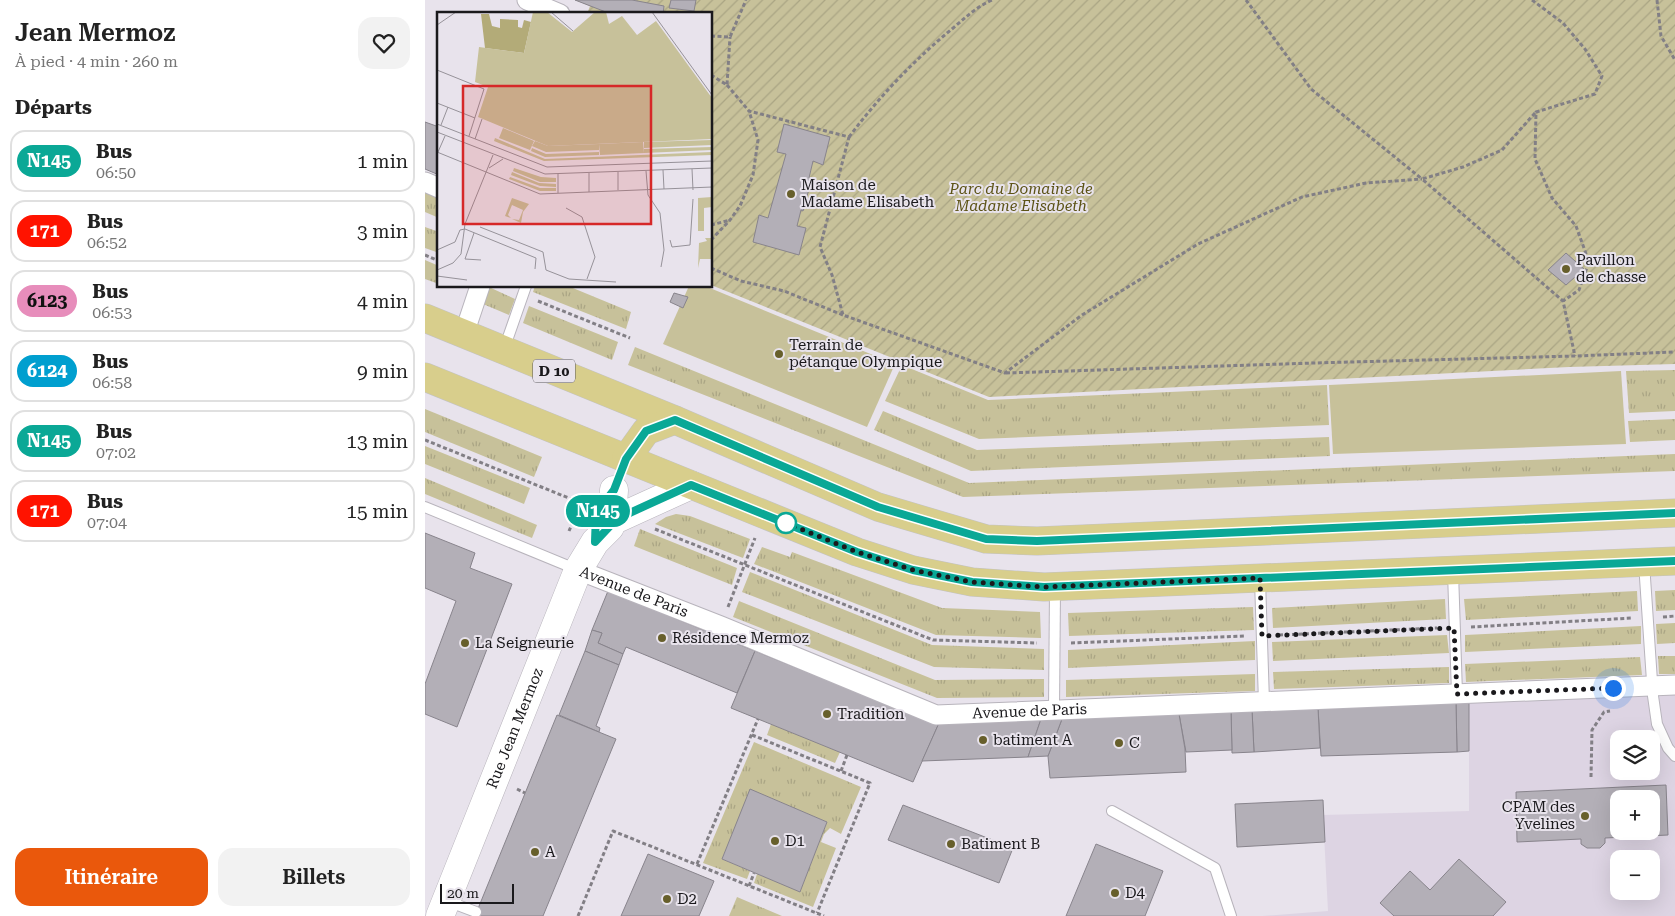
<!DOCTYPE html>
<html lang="fr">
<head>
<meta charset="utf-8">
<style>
	body { margin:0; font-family:"Roboto Serif",serif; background:#f2f2f2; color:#222; height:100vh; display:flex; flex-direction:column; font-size:19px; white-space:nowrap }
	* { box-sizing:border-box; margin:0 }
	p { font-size:16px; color:#767676 }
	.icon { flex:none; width:28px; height:28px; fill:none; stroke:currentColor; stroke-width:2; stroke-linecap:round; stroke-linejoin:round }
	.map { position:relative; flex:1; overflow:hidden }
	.sheet { display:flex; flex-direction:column; background:#fff; width:425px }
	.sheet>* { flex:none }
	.badge { padding:0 10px; border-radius:16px; font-size:18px; line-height:32px }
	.tools { position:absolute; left:1185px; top:730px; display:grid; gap:10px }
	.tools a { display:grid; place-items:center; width:50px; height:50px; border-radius:10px; background:#fff; box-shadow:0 5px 20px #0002; font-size:25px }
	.scale { position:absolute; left:15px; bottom:12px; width:74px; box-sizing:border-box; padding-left:5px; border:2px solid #1a191c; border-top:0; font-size:14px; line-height:18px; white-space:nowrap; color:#1a191c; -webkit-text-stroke:4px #e8e3ec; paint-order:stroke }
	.you { position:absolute; width:25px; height:25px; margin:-12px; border:4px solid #fff; border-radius:50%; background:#1a73e8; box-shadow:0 0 0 8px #1a73e833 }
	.map>.badge { position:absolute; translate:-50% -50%; box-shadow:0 0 0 2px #fff }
	h2 { padding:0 15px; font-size:19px; line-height:45px }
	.round { display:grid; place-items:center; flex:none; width:52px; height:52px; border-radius:15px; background:#f2f2f2 }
	.summary { display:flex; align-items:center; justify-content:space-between; height:85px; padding:0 15px }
	h1 { font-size:24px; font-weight:600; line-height:38px }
	.action { display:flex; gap:10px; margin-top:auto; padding:10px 15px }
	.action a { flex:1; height:58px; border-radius:15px; background:#ea580c; color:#fff; font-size:20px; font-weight:600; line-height:58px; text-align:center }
	.action a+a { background:#f2f2f2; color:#222 }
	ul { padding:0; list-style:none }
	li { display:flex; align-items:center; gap:15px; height:62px; margin:0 10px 8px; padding:0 5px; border:2px solid #e0e0e0; border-radius:15px }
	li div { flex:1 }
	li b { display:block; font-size:19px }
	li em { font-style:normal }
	li .badge { min-width:55px; font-weight:700; text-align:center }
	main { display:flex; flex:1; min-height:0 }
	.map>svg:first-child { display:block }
	.built { fill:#ddd4e3; fill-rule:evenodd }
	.grass { fill:url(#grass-tufts) }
	.park { fill:#c7c19a }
	.garden { fill:url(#garden-furrows) }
	.building { fill:#b3afb7; stroke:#88848c; fill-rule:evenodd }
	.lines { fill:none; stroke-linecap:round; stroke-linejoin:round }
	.lane-casing { stroke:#b8b4bc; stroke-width:12 }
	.street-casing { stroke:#b8b4bc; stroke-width:21 }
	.secondary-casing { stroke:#b8b4bc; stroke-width:29 }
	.primary-casing { stroke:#c3c3c4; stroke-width:29 }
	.path { stroke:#827f85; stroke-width:3; stroke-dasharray:4 2.5; stroke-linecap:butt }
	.lane { stroke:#fff; stroke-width:10 }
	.street { stroke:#fff; stroke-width:19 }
	.secondary { stroke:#fff; stroke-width:28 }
	.primary { stroke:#d8ce8c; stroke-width:28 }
	.line-casing { stroke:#fff; stroke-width:11 }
	.line { stroke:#0aa896; stroke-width:8 }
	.walk { stroke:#1a191c; stroke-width:5; stroke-dasharray:0 9 }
	.poi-dot { fill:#675f2b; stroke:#e8e3ec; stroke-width:2 }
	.stop-dot { fill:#fff; stroke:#0aa896; stroke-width:2.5 }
	.labels { text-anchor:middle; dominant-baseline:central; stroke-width:4; stroke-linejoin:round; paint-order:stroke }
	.shield { fill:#e8e3ec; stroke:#58565a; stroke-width:1 }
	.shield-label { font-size:14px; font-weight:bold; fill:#1a191c }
	.poi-label { font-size:15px; fill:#1a191c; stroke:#e8e3ec; text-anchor:start }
	.park-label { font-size:15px; font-style:italic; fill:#5c5316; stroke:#e8e3ec }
	.street-label { font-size:15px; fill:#1a191c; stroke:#e8e3ec }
	.inset-road { fill:none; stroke:#969299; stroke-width:1 }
	.view { fill:#d62828; fill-opacity:0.15; stroke:#d62828; stroke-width:2.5 }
	.inset-edge { fill:none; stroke:#1a191c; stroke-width:2.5 }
</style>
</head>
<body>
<main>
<section class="sheet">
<div class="summary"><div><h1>Jean Mermoz</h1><p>À pied · 4 min · 260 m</p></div><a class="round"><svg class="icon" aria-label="heart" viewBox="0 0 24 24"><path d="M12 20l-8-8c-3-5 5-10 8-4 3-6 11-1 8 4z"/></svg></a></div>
<h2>Départs</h2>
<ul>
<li><span class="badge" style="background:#0aa896;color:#fff">N145</span><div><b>Bus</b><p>06:50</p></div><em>1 min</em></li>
<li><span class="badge" style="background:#ff1300;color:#fff">171</span><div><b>Bus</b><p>06:52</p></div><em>3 min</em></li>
<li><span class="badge" style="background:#e78dbb;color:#111">6123</span><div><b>Bus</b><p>06:53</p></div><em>4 min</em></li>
<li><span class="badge" style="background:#009fcf;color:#fff">6124</span><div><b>Bus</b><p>06:58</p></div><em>9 min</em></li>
<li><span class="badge" style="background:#0aa896;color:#fff">N145</span><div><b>Bus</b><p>07:02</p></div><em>13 min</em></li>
<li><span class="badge" style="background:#ff1300;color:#fff">171</span><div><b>Bus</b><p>07:04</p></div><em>15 min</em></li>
</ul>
<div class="action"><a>Itinéraire</a><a>Billets</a></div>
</section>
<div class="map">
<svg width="1250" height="916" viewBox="0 0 1250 916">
	<defs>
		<pattern id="grass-tufts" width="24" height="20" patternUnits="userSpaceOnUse" patternTransform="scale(1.25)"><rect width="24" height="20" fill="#c7c19a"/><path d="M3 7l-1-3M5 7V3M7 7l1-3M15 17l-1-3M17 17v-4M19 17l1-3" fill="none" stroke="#aaa584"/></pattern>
		<pattern id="garden-furrows" width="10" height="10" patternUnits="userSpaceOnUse" patternTransform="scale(1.25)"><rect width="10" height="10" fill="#c7c19a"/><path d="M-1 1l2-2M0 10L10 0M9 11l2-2" fill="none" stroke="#aaa584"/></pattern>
	</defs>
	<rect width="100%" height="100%" fill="#e8e3ec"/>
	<path class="built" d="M1250,694v222h-413l66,-5 -5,-96 146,-4v-109zM1194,739h32v32h-32zM1194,799h32v32h-32zM1194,859h32v32h-32z"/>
	<g class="grass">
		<path d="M0,193l14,5v20l-14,-6z"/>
		<path d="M0,227l14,5v21l-14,-5z"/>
		<path d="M0,260l14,6v18l-14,-5z"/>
		<path d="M110,286h33l63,26 -5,17 -93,-37z"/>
		<path d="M64,287l26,12 -6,16 -26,-11z"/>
		<path d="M104,306l89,36 -6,18 -89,-37z"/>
		<path d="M210,347l334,136 706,-29v17l-712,26 -335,-132z"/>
		<path d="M477,365l86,35 339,-15 2,40 -350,14 -94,-38z"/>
		<path d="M1250,370v41l-46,2 -3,-42z"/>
		<path d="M0,409l117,48 -8,20 -109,-45z"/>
		<path d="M458,411l94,39 352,-13 1,19 -359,15 -97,-41z"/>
		<path d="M1250,419v21l-45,2 -2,-21z"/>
		<path d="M0,446l105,42 -6,16 -99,-40z"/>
		<path d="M0,478l112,47 -5,13 -107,-44z"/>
		<path d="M251,514l14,2 60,23 -7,19 -88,-34 11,-7z"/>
		<path d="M215,529l97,39 -5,17 -98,-39z"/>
		<path d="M337,547l28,10 2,-5 150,56 98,4 1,26 -105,-3 -182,-71z"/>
		<path d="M325,572l182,73 112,4v21l-110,-3 -192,-75z"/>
		<path d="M1250,590v20l-19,1 -1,-20z"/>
		<path d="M1212,591l1,20 -172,9 -2,-21z"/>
		<path d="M1020,599l1,20 -173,9 -1,-20z"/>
		<path d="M314,601l196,79 109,-1v18l-107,1 -204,-81z"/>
		<path d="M828,607l1,23 -185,6 -1,-23z"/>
		<path d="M1250,623v20l-18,1 -1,-20z"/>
		<path d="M1216,626v18l-176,8v-17z"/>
		<path d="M1022,635l2,18 -176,8 -1,-19z"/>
		<path d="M830,641v19l-187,8v-18z"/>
		<path d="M1233,656h17v18h-16z"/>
		<path d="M1215,657l2,18 -176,7 -1,-18z"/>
		<path d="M1024,667v16l-175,6 -1,-17z"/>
		<path d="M830,674v17l-189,6v-17z"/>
		<path d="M346,724l69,28 -5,11 -68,-28z"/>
		<path d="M329,742l107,45 -20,47 -11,-6 -6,6 -3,8 15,6 -23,59 -59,-24 3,-9 43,17 27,-69 -76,-32 -29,69 28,12 -3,8 -44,-16z"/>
		<path d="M312,897l45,19h-53z"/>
	</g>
	<g class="park">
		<path d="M264,286h16l190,78 -28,63 -204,-83z"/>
		<path d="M1196,371l5,73 -293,10 -4,-69z"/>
	</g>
	<path class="garden" d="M150,0h1100v364l-106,3 -580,30 -278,-112v-271h-124l3,-8z"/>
	<g class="building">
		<path d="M150,0h57l32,6 -1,8h-52z"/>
		<path d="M246,0h25l-2,11 -25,-3z"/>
		<path d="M0,122l14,5v48l-14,-6z"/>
		<path d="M359,124l46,13 -7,28 -10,-4 -4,17h3l-9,33 -2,-1 -4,16 9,2 -7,27 -46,-13 6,-27 9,3 18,-64 -9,-2z"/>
		<path d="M1141,253l18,16 -18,16 -18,-15z"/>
		<path d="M249,293l14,4 -5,11 -13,-6z"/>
		<path d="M0,533l50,20 -5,15 42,16 -55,143 -32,-13v-30l31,-83 -31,-13z"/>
		<path d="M183,591l147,60 -18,42 -111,-46 -3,7 -25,-11 4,-10 -10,-3z"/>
		<path d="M167,630l10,3 -4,10 25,11 -4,11 -34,-14z"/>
		<path d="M160,651l34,14 -23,61 4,2 -1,4 -40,-17z"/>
		<path d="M330,651l112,45 72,27 -26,59 -182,-74z"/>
		<path d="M1044,702v49l-12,1 -1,-49z"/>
		<path d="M1031,703l1,49 -136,4 -3,-48z"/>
		<path d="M893,708l2,40 -66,4 -2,-42z"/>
		<path d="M827,710l2,42 -22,1 -1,-42z"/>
		<path d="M806,711l1,39 -46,2 -7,-38z"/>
		<path d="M754,714l6,35 1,23 -136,6 -2,-22 14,-37z"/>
		<path d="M132,715l59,24 -73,177h-68z"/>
		<path d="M616,719l-13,38 -106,4 17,-38z"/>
		<path d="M616,719h21l-14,37 -20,1z"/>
		<path d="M1241,785l2,50 -63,3v5l-5,5h-13l-6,-4v-5l-64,3 -1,-50zM1194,799h32v32h-32z"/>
		<path d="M325,789l77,33 -27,70 -78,-33z"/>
		<path d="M898,800l2,42 -88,5 -2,-43z"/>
		<path d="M478,805l110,43 -14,35 -111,-43z"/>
		<path d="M671,844l67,27 -18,45h-79z"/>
		<path d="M223,854l66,27 -15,35h-78z"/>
		<path d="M1034,859l47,43 -13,14h-99l-14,-13 30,-32 20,19z"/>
	</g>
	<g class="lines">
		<g class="lane-casing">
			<g id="lane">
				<path d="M79,349l22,-63"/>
				<path d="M0,507l153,63"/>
				<path d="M1219,563l9,133 4,28 11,24 7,8"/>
				<path d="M1028,572l4,122"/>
				<path d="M835,580l4,122"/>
				<path d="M629,710l1,-121"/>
				<path d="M687,811l103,57 16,48"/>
				<path d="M22,901l29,11"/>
			</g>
		</g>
		<g class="street-casing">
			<g id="street">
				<path d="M102,0l33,14"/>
				<path d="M0,182l14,6"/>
				<path d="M39,334l16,-48"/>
				<path id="s1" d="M153,570l143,56 215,89 739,-30"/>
			</g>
		</g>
		<g class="secondary-casing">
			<g id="secondary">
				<path d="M187,521l79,-36"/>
				<path id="s2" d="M15,916l138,-346 17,-28 15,-15 2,-6 2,-31"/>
			</g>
		</g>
		<g class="primary-casing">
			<g id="primary">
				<path d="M0,318l250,102 203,87 108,32 51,2 638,-28"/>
				<path d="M0,377l432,175 56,18 59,12 72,5 631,-26"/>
				<path d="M201,459l20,-28 29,-11"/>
			</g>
		</g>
		<g class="path">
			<path d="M821,0l65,89 111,90"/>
			<path d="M1107,0l31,23 22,26 17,27 -7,18 -59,18 -1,47 17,39 24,28 13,36 -10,28 -16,11"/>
			<path d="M1232,0l4,36 14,24"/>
			<path d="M286,36l19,1 16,-37"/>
			<path d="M286,75l16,10 3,-48"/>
			<path d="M302,85l22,26 100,26 -29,110 12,28 11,40 162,58 77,-58 116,-71 104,-47 64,-14 56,-4"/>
			<path d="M1110,113l-33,37 -39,17 -41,12 141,122 12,55"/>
			<path d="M424,137c30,-40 64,-76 103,-108 13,-11 24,-22 40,-29"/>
			<path d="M286,225l19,-5"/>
			<path d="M286,240l19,-20 10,-14 13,-31 5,-35 -9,-29"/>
			<path d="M0,255l14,6"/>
			<path d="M286,268l30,13 43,10 59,24"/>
			<path d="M113,301l92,37"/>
			<path d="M581,373l308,-10 261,-7 100,-4"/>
			<path d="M0,440l156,63 -12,28"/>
			<path d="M230,529l278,111 104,3"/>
			<path d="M303,607l27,-69"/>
			<path d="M1238,617l12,-1"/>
			<path d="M1046,627l161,-9"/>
			<path d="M854,635l158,-7"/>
			<path d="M646,643l174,-7"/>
			<path d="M327,735l118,48 -53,130"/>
			<path d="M416,771l6,-16"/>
			<path d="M1166,777l1,-47 12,-18 6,-1"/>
			<path d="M92,789l8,4"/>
			<path d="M272,864l61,-145"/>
			<path d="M324,886l5,-13"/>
			<path d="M153,916l35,-85 211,85"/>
		</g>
		<use href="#lane" class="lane"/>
		<use href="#street" class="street"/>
		<use href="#secondary" class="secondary"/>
		<use href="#primary" class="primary"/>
	</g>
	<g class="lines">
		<g class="line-casing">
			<path id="line" d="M1250,513l-638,28 -51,-2 -108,-32 -203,-87 -29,11 -20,28 -12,31 -18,23 -1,29 15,-16 2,-5 79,-36 166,67 56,18 59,12 72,5 631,-26"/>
		</g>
		<use href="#line" class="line"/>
		<path class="walk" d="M361,523l71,29 56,18 59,12 72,5 216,-9 2,58 192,-8 3,66 156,-6"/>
	</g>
	<g class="poi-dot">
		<circle cx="366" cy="194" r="5"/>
		<circle cx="1141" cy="269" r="5"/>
		<circle cx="354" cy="354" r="5"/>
		<circle cx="237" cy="638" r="5"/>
		<circle cx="40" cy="643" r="5"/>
		<circle cx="402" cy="714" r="5"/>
		<circle cx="558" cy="740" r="5"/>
		<circle cx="694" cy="743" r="5"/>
		<circle cx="1160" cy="816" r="5"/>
		<circle cx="350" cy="841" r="5"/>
		<circle cx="526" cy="844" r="5"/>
		<circle cx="110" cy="852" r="5"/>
		<circle cx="690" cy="893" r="5"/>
		<circle cx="242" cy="899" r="5"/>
	</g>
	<circle class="stop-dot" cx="361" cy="523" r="10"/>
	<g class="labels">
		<rect class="shield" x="108" y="359.5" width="42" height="23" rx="4"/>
		<g class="shield-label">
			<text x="129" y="371">D 10</text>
		</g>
		<g class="poi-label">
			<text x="376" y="185">Maison de<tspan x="376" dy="17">Madame Elisabeth</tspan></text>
			<text x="1151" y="260">Pavillon<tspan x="1151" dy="17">de chasse</tspan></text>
			<text x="364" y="345">Terrain de<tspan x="364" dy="17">pétanque Olympique</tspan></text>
			<text x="247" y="638">Résidence Mermoz</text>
			<text x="50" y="643">La Seigneurie</text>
			<text x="412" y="714">Tradition</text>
			<text x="568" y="740">batiment A</text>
			<text x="704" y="743">C</text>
			<text x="1150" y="807" text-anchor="end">CPAM des<tspan x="1150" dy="17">Yvelines</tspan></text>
			<text x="360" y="841">D1</text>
			<text x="536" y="844">Batiment B</text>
			<text x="120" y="852">A</text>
			<text x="700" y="893">D4</text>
			<text x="252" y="899">D2</text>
		</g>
		<g class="park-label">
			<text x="596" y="189">Parc du Domaine de<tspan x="596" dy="17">Madame Elisabeth</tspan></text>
		</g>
		<g class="street-label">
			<text stroke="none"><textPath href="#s1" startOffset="60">Avenue de Paris</textPath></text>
			<text stroke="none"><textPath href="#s1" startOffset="480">Avenue de Paris</textPath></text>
			<text stroke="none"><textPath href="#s2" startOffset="202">Rue Jean Mermoz</textPath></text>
		</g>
	</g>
	<g transform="translate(12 12)">
		<rect width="275" height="275" fill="#e8e3ec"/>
		<path d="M58,126l50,21 167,-7v3l-168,6 -50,-20zM275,128v5l-68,3v-6zM98,129l13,5 51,-2v6l-53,2 -14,-6zM275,135v3l-68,3v-4zM95,136l14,6 53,-2v3l-54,2 -14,-6zM77,156l27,9 15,1v4h-16l-27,-11zM75,160l27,11 17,1v3l-16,-1 -29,-11zM73,165l30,11h16v3h-16l-31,-12zM275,185v14v-4l-8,1v23h-6v-33zM75,186l17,6 -6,8 -2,11 -9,-4 7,1 4,-10 -11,-5 -4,10 3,3 -6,-2zM268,226h7v21h-12l-2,9 1,-25 8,-2z" fill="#c7c19a"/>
		<path d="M44,2h8l3,12 8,2v-9l18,1v7l4,1 2,-8 7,2 -7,31 -39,-5z" fill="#b3ab78"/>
		<path d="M66,116l31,13 -4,9 -31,-12zM206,130l1,11 -44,2 -1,-11z" fill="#c7c19a"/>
		<path d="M96,0h14l25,20 23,-20h11l3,12 13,-8 15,19 19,-14 56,77v41l-164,7 -70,-29 10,-30 -13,-5 4,-35 45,6z" fill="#c7c19a"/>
		<path class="inset-road" d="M114,0l22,19M215,0l60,83M0,13l19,-13M0,58l47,19 -15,47M0,91l38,15M0,112l110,43 165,-6M4,113l7,-18M0,120l108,42 167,-6M38,127l7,-20M0,140l103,42 172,-7M1,140l7,-16M52,156l14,-9M255,157l1,21M226,158l1,19M209,159l2,24 12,18 4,37 -3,17M181,160v18M152,161v19M121,181v-19M129,196l16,9 13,40 -8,22M43,215l63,25 3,18 23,9 47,3M28,217l71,29 -1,11M37,221l-9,26 16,1M233,228l2,7 18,-2 3,-46M0,238l18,-8 5,-12 5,-1M0,258l16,-7 8,-9 4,-30 28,-69M0,264l30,4"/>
		<path class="view" d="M26,74h188v138h-188z"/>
		<rect width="275" height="275" class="inset-edge"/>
	</g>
</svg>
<div class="tools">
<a><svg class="icon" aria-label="layers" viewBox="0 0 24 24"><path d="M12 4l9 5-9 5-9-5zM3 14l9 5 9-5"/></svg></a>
<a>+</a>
<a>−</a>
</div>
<div class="scale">20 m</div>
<div class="you" style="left:1188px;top:688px"></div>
<b class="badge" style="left:173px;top:511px;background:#0aa896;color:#fff">N145</b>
</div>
</main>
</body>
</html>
